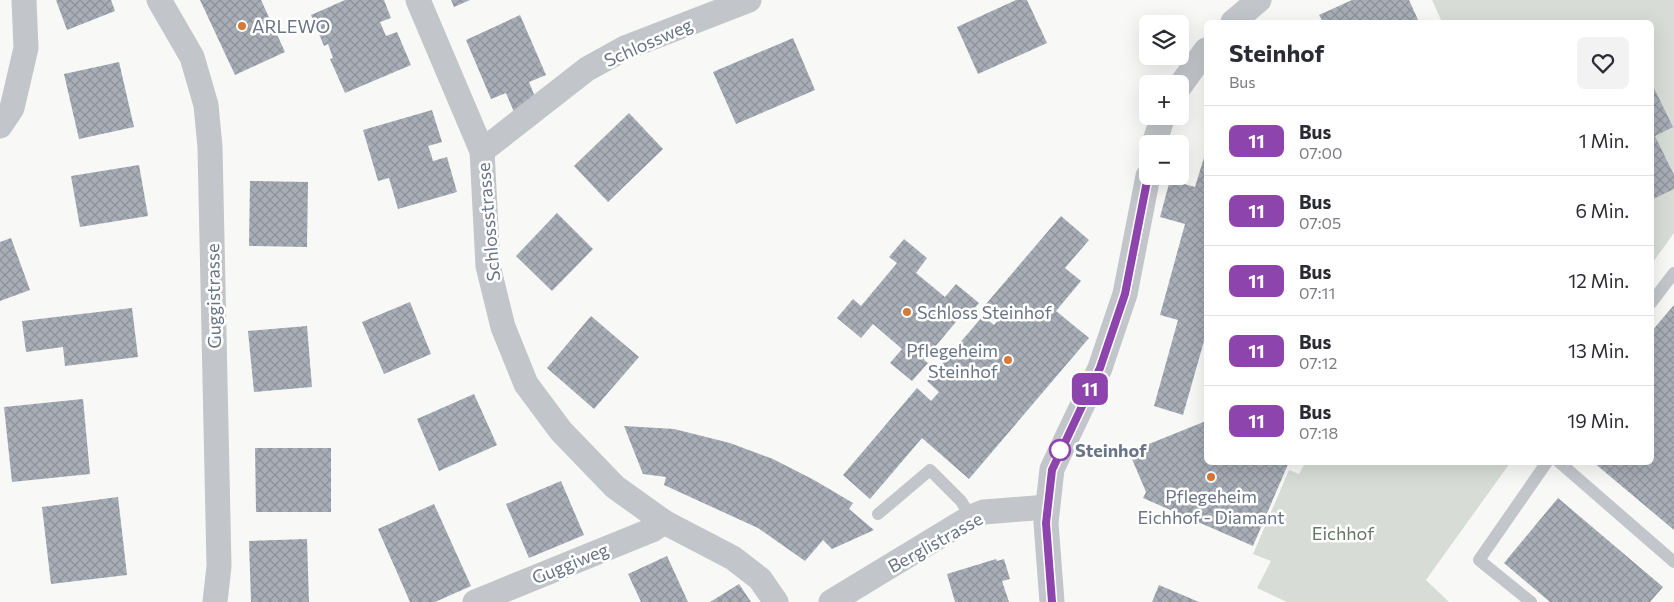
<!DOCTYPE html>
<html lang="de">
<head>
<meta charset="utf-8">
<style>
	body { margin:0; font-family:Commissioner,sans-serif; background:#f2f2f3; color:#2b2b33; height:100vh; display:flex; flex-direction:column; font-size:19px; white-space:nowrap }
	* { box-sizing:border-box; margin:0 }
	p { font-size:16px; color:#7c7c81 }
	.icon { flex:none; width:28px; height:28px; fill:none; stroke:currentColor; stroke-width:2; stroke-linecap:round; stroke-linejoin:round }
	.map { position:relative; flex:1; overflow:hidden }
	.details { position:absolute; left:1204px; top:20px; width:450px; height:445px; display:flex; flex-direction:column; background:#fff; border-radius:8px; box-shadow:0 5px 20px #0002 }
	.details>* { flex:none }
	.badge { padding:0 10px; border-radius:8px; font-size:18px; line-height:32px }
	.controls { position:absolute; left:1139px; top:15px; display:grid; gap:10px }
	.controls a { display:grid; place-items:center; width:50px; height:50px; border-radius:8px; background:#fff; box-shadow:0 5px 20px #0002; font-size:25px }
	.map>.badge { position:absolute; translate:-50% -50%; box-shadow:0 0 0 2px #fff }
	.round { display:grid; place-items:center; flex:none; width:52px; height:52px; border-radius:8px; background:#f2f2f3 }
	.summary { display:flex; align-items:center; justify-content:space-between; height:85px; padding:0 25px }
	h1 { font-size:24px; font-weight:700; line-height:38px }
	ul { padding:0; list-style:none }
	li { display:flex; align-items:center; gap:15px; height:70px; padding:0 25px; border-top:1px solid #e1e1e2 }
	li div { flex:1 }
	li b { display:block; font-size:19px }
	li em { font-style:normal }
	li .badge { min-width:55px; font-weight:700; text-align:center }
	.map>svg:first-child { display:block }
	.green { fill:#d7ddd6 }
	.building { fill:url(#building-cross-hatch) }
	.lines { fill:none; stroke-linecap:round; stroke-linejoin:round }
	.lane { stroke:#c2c5c9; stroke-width:12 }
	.street { stroke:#c2c5c9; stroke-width:25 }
	.line-casing { stroke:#fff; stroke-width:11 }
	.line { stroke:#8e44ad; stroke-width:8 }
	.poi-dot { fill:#d97936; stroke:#fff; stroke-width:2 }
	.stop-dot { fill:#fff; stroke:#8e44ad; stroke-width:2.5 }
	.labels { text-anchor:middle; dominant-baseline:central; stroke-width:5; stroke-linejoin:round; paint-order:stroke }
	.poi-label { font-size:18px; fill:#697486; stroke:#fff; text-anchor:start }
	.street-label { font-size:18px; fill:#697486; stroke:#fff }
	.stop-label { font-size:18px; font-weight:bold; fill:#697486; stroke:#fff; text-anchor:start }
	.park-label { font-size:18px; fill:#647864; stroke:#fff }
</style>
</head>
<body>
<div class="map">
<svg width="1674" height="602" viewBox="0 0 1674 602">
	<defs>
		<pattern id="building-cross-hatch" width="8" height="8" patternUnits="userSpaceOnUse" patternTransform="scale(1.25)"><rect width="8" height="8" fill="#a8aeb7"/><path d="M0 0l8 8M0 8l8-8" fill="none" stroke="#8d929a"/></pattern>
	</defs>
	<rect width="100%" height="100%" fill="#f8f9f6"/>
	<g class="green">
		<path d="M1432,0h242v233l-23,32v-243h-209z"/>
		<path d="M1305,463v-1l205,1 -84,117 23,22h-162l-30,-14 14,-27 -18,-7 36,-84 10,4z"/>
	</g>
	<g class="building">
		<path d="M56,0h55l4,11 -48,19z"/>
		<path d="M200,0h61l24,52 -50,23z"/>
		<path d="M345,0h39l7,18 -11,4 6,14 11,-4 14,33 -66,28 -15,-34 3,-1 -5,-14 -4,2 -13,-31z"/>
		<path d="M451,0h19l-16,7z"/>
		<path d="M1016,0h11l20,43 -69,31 -21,-47z"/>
		<path d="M1352,0h57l10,22h-96l-4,-7z"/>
		<path d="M520,15l26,60 -17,7 6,15 -21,15 -8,-19 -15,6 -25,-59z"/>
		<path d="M793,38l22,52 -79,34 -23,-52z"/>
		<path d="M119,62l15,65 -55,12 -15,-65z"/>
		<path d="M1651,82l22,45 -18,9 19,39v14l-23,11z"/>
		<path d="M432,110l10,32 -14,4 3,8 2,7 14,-4 10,35 -59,17 -9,-31 -11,3 -15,-51z"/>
		<path d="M629,113l34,36 -55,53 -34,-36z"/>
		<path d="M1206,151v183l-23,81 -29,-9 24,-86 -18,-5 25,-91 -25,-7 10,-37 25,7z"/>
		<path d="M139,165l9,51 -68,11 -9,-51z"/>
		<path d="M250,181l58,1 -1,65 -58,-1z"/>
		<path d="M557,213l36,36 -41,42 -36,-35z"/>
		<path d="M1061,216l28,24 -24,28 16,13 -25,30 33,27 -120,141 -47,-41 -52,61 -27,-24 74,-87 14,13 8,-9 -12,-11 56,-65 11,9 7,-8 -15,-13z"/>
		<path d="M11,238l19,52 -30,11v-59z"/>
		<path d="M904,239l23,19 -11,15 29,24 11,-13 23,19 -15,17 -4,-3 -36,43 4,3 -16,18 -22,-18 12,-14 -29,-25 -12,14 -24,-20 16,-19 8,7 36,-43 -8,-6z"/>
		<path d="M410,302l21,52 -47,20 -22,-52z"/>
		<path d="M1674,305v225l-81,-68h58v-130z"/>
		<path d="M132,308l6,49 -73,9 -2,-19 -37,5 -4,-31z"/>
		<path d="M591,316l48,41 -45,52 -47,-41z"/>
		<path d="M307,326l5,61 -58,5 -6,-61z"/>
		<path d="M474,394l23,51 -58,26 -22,-52z"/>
		<path d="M83,399l7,75 -78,8 -8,-75z"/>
		<path d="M1206,421v41h83l-36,84 -110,-48 3,-6 -17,-40z"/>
		<path d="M624,426l50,3 56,14 43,16 41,21 39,23 -4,6 25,21 -42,19 -9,-9 -18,21 -47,-33 -94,-43 2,-8 -23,-3z"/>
		<path d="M255,448h76v64h-75z"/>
		<path d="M561,481l23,54 -55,23 -23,-54z"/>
		<path d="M118,497l9,78 -76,9 -9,-77z"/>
		<path d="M1558,498l105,89 -13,15h-100l-46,-39z"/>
		<path d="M434,504l37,82 -36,16h-25l-32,-73z"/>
		<path d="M307,539l2,63h-58l-2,-61z"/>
		<path d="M667,556l21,46h-47l-13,-28z"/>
		<path d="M996,559l1,2 7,-2 6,20 -8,2 7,21h-54l-8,-28z"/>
		<path d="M739,584l12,18h-41z"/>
		<path d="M1159,585l40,17h-47z"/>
	</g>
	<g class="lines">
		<g class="lane">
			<path d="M1651,303l23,-30"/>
			<path d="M1559,462l115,100"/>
			<path d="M878,514l52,-44 31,31 10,16"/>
			<path d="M1531,602l-52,-42 68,-98"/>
		</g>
		<g class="street">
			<path d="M159,0l33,57 14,48 4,42 9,419 -4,36"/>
			<path d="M418,0l64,151 6,115 15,61 23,57 35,47 54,56 49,35 69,36 27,21 16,23"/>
			<path d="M1233,22l26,-22"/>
			<path d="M1180,86l26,-36"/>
			<path d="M0,126l12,-18 14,-60 -2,-48"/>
			<path d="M1154,144l9,-28"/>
			<path d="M482,151l105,-82 38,-21 124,-48"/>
			<path d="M475,602l177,-72 12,-8"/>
			<path d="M831,602l140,-85 13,-5 63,-5"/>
			<path d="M1052,602l-6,-79 6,-54 48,-101 25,-74 23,-118"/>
		</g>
	</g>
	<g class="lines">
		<g class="line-casing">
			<path id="line" d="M1052,602l-6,-79 6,-53 48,-102 25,-74 23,-118"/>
		</g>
		<use href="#line" class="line"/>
	</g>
	<g class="poi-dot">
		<circle cx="242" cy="26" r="5"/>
		<circle cx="907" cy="312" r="5"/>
		<circle cx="1008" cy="360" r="5"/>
		<circle cx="1211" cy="477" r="5"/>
	</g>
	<circle class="stop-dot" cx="1060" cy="450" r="10"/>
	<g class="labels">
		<g class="poi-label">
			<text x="252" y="26">ARLEWO</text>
			<text x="917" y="312">Schloss Steinhof</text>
			<text x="998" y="350" text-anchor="end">Pflegeheim<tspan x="998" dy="21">Steinhof</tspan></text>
			<text x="1211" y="496" text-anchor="middle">Pflegeheim<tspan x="1211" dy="21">Eichhof - Diamant</tspan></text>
		</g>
		<g class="street-label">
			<text transform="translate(648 42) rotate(-24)">Schlossweg</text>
			<text transform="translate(488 222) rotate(-95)">Schlossstrasse</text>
			<text transform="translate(213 296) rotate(-91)">Guggistrasse</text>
			<text transform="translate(935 542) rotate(-29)">Berglistrasse</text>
			<text transform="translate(570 563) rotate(-22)">Guggiweg</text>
		</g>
		<g class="stop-label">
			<text x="1075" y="450">Steinhof</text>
		</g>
		<g class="park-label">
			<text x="1343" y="533">Eichhof</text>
		</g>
	</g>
</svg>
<div class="controls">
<a><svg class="icon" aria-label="layers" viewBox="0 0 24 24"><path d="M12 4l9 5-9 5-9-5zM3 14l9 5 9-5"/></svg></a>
<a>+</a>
<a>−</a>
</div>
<b class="badge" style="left:1090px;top:389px;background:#8e44ad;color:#fff">11</b>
<section class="details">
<div class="summary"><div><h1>Steinhof</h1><p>Bus</p></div><a class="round"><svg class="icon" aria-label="heart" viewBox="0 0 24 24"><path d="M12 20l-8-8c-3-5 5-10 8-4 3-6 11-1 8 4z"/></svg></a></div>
<ul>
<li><span class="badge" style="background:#8e44ad;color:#fff">11</span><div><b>Bus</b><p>07:00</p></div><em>1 Min.</em></li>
<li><span class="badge" style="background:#8e44ad;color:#fff">11</span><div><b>Bus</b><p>07:05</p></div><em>6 Min.</em></li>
<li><span class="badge" style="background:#8e44ad;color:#fff">11</span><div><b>Bus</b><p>07:11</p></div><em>12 Min.</em></li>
<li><span class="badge" style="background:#8e44ad;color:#fff">11</span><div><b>Bus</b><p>07:12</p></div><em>13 Min.</em></li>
<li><span class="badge" style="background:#8e44ad;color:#fff">11</span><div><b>Bus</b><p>07:18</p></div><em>19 Min.</em></li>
</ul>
</section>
</div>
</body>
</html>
